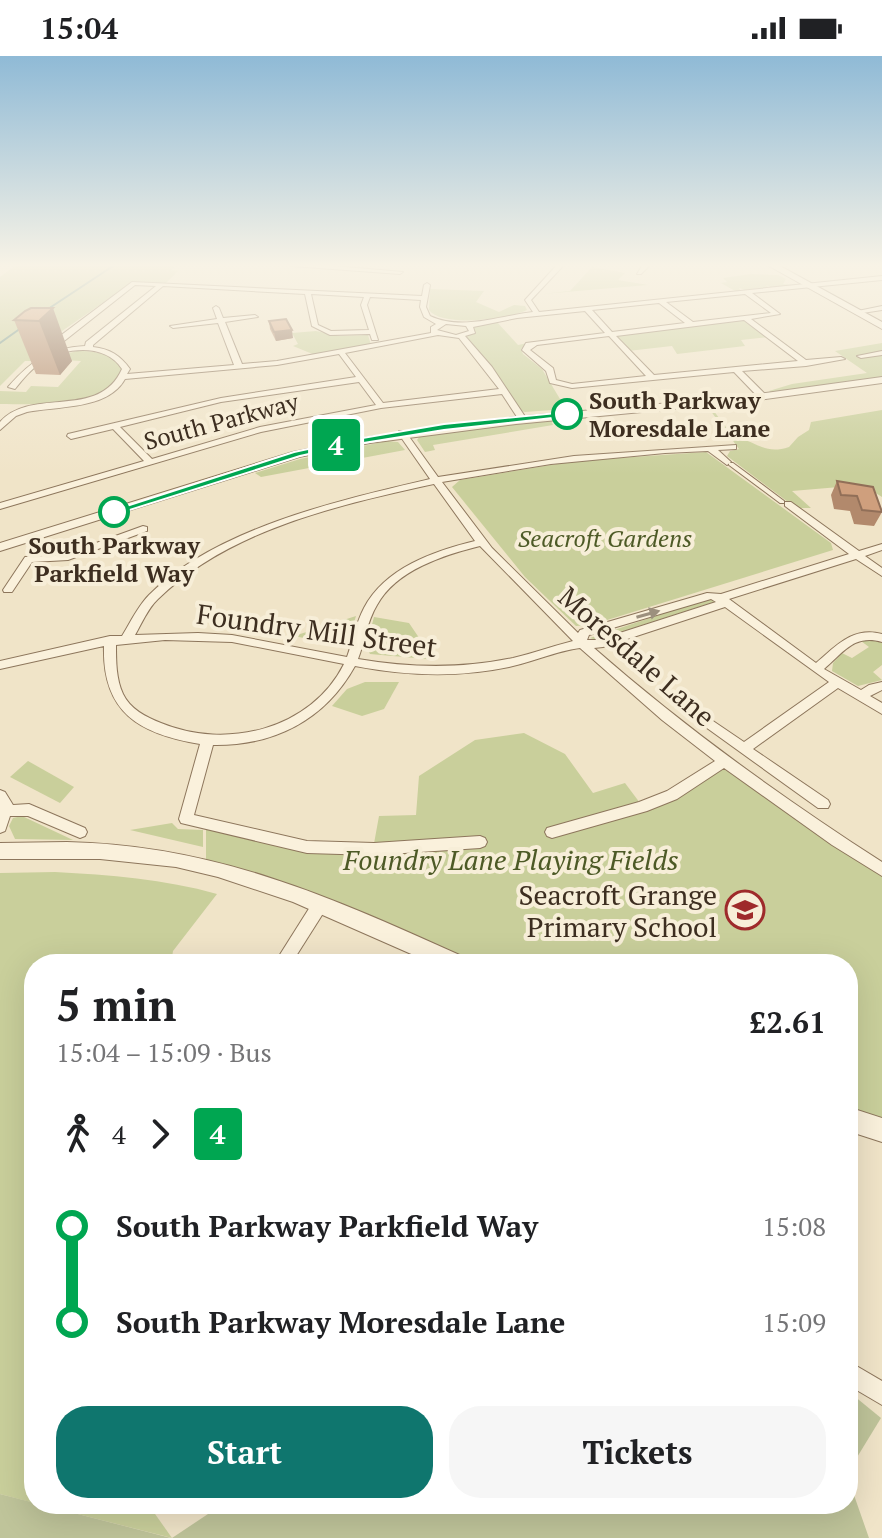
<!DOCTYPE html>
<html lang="en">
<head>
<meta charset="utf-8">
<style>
	body { margin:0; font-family:"PT Serif",serif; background:#f6f6f6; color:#202124; height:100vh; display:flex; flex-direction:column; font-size:30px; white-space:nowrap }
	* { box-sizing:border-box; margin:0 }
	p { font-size:26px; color:#757577 }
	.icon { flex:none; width:44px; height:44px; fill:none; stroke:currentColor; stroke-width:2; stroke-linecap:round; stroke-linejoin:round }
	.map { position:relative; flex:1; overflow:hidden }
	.details { position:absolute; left:24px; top:898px; width:834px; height:560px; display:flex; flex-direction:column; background:#fff; border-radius:32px; box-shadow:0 8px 32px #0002 }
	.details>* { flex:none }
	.badge { padding:0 16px; border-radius:6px; font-size:28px; line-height:52px }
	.map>.badge { position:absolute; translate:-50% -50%; box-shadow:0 0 0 4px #fff }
	.legs { display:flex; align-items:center; gap:12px; height:88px; padding:0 32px; font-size:26px }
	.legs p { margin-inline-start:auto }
	.headline { display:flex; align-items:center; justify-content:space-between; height:136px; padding:0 32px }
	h1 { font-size:44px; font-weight:800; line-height:60px }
	.action { display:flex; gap:16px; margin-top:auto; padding:16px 32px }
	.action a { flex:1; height:92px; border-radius:32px; background:#0f766e; color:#fff; font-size:32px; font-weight:800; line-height:92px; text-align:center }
	.action a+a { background:#f6f6f6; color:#202124 }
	ul { padding:0 32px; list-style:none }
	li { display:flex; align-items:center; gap:28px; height:96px; font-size:30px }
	li i { display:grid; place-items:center; width:12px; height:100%; margin:0 10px; background:currentColor }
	li i::after { content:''; width:20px; height:20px; margin:-10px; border:6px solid; border-radius:50%; background:#fff }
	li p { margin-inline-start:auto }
	li:first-child i { background:linear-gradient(#0000 50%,currentColor 0) }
	li:last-child i { background:linear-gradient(currentColor 50%,#0000 0) }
	.status { display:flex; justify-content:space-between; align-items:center; height:56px; padding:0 40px; background:#fff; direction:ltr }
	.status svg { height:22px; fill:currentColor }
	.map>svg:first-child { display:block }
	.green { fill:#c9cf9b }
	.cemetery { fill:#bfc49a }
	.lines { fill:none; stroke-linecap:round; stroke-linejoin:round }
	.stream { stroke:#6f938a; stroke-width:2 }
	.pedestrian-casing { stroke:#8d765c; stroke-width:2 }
	.minor-casing { stroke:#8d765c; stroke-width:2 }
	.tertiary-casing { stroke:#8d765c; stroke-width:2 }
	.pedestrian { fill:#faf1dc; fill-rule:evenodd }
	.minor { fill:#faf1dc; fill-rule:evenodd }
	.tertiary { fill:#faf1dc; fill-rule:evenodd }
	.wall { fill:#b2896c }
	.shaded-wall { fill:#916f58 }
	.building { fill:#cf9f7d; stroke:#916f58; stroke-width:2 }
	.oneway { fill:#9c907e }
	.line-1 { fill:#00a651; stroke:#fff; stroke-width:2 }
	.stop-1-dot { fill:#fff; stroke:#00a651; stroke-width:4 }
	.labels { text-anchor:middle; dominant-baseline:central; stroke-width:8; stroke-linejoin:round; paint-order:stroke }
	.far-stop-label { font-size:24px; font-weight:bold; fill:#3d2e20; stroke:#f7eed8; text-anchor:start }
	.far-street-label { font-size:24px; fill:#3d2e20; stroke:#f7eed8 }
	.far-park-label { font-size:24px; font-style:italic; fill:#4d5a26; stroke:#f7eed8 }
	.street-label { font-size:28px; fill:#3d2e20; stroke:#f7eed8 }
	.park-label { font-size:28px; font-style:italic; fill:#4d5a26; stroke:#f7eed8 }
	.poi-label { font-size:28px; fill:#3d2e20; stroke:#f7eed8; text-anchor:end }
</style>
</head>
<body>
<div class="status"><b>15:04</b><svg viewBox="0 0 49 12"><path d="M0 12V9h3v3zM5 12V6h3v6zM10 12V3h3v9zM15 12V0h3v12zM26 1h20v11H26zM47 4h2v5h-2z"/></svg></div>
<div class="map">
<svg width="882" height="1482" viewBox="0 0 882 1482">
	<rect width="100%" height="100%" fill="#f0e4c8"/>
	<g class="green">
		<path d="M15,210h160l-4,4 7,1 -13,13 -32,-2 -84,58 -17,21h-7l-25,25v-109z"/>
		<path d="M592,211l33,6 -7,7 30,5 -106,9 28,-3z"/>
		<path d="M751,218l27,1 8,4 -3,5 10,1 -21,3 -6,-3 3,3 -24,2 -6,-2 2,3h-6l-14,-8 6,-1 -4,-4z"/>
		<path d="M430,233l54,2 -8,11 23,10 15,-7 11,1 2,4c-17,9 -85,18 -98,0z"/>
		<path d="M747,263l23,18 -29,3 4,6 -68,8 -5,-8 -44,5 -15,-17z"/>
		<path d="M497,266l21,23 10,-2 -7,6 2,5 19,15 24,40 -41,3 -8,-2 -55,-73 11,-5 -1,-7z"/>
		<path d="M316,275l24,5 28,-1 3,10 -56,10 -22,-9 5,-2 -6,-11z"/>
		<path d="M882,287v37l-106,16 -7,-5 23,-7 75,-11 -32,-22z"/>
		<path d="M77,295c17,0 38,2 45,19 -16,40 -87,34 -122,34v-13l26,1 5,-6 27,1 23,-26 -34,-2z"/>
		<path d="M718,350l-5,4 22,29c20,-1 27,17 54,8l9,-10 11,-7 2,-8 71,-12v87l-19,-12 -71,6 19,17h-15l-69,-52 3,-5 9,-2 -29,-39v-3z"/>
		<path d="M551,364l2,5 -120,20 2,5 -10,2 -8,-12 3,-4z"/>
		<path d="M387,385l11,1 7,8 -144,27 -6,-4 45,-14z"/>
		<path d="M706,396l125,91 2,7 -242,75 -15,1 -51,-49 -73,-90 8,-7 115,-19z"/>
		<path d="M710,542l7,3 -121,39 -6,-2z"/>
		<path d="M356,560l-7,22 -11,7 -44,-9z"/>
		<path d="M374,561l35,6 19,28 -4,2 3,6 -57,-5 -4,-7z"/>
		<path d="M876,584l6,3v22l-9,7 9,8 -24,6 -26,-15 1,-8 9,-10 10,5 17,-11 -8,-6z"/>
		<path d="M365,626h34l-15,27 -22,7 -30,-10 15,-17z"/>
		<path d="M524,677l41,21 28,39 32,-10 18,24 81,-45 158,108v260l-34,-11v-155h-392l-250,-98v-42l50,14 117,11 6,-33 37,-1 3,-39 56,-36z"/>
		<path d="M28,705l46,26 -14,16 -50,-26z"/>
		<path d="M22,760l51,24 -58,-1 -6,-13 4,-8z"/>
		<path d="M172,767l6,6 25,1v17l-73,-17z"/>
		<path d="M55,816c55,3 109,7 162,22l-44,57 -2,13h-137v539l-34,-9v-621z"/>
		<path d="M38,1448h110l24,34z"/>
	</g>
	<g class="cemetery">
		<path d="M848,1335l33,27 -33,54z"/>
		<path d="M848,1422l21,60h-697l51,-34h625z"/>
		<path d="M0,1438l171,44h-171z"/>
	</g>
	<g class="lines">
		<g class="stream">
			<path d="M45,255l68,-45"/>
			<path d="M0,287l21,-15"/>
		</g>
		<g class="pedestrian-casing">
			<path id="pedestrian" d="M729,407h4l51,38v2h-4l-51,-38z"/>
		</g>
		<g class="minor-casing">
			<g id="minor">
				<path d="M292,210h42l69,6 -3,2z"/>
				<path d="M556,210h7l-32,34 8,12 343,-36v4l-130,13 28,21 -29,5 55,41 35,-3 4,2 -39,7 -64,5 24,24v4h-6l-26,-27 -162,16 -22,-5 -4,-12 -24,-21 4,-7 79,-10 -20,-22 -68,7 -44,9 2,6 -10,3 27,31 34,51 -1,2h-6l-17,-26 -121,14 -120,24 -261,77v-6l144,-42 -31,-32 -42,10 -4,-3 1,-2 153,-36 135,-21 -17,-23 -62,11 -152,14c-17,31 -68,27 -98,33l-11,4 -16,14v-8c32,-36 99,-1 122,-53 -17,-26 -56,-22 -80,-7 -11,7 -19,17 -27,27l-7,-2c24,-27 41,-39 77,-41l1,-4 70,-56 -21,-1 -81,64h-6v-4l84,-63 290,14 2,-11 3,-2 3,2 -4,22 4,9c32,15 69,0 103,-4l-8,-12zM163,230l142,8 7,32 18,9 40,-1 2,6h6l-11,-35 3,-8 51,3 -1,7 4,10 12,7 -5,3v6l-154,28 -35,3 -17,-42 33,-5 -3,-2 -32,3 -4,-10 -3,-2 -3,2 4,11 -47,7 3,2 45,-5 16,42 -107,9 3,-5c-10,-14 -20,-20 -37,-22v-2zM311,238l53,3 -3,8 8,25 -38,1 -13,-6zM745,238l26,19 -78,9 -27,-20zM659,247l26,20 -73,9 -20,-22zM744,264l54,41 -144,14 -38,-39zM446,268l20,2 3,5 -13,4 -19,-5zM438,279l21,3 40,51 -116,14 -38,-50zM609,280l37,40 -74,8 -16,-4 -3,-12 -23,-18 7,-5zM359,326l17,23 -116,22 -108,32 -32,-32 101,-25z"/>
				<path d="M642,210h7l-8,8h-4z"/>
				<path d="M882,250v4l-26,4 -3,-2z"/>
				<path d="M882,295v4l-21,3 -4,-2z"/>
				<path d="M399,375h6l33,46 136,-21 162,-11v4l-18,1 13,12 -4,3 -19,-14 -43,2 -114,11 -109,18 50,66 86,85 2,-3 127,-37 14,1 128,-40 -64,-48v-4h6l68,49 23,-7v6l-17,6 17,12v8l-26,-17 -127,40 87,64c20,-17 37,-37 66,-29v8c-28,-8 -38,10 -58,27l37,21 8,-5 13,-3v8l-12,6 12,7v11l-44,-26 -85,61 75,51 2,4 -2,4h-10l-143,-103 2,-3h8l59,40 85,-60 -104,-75 -122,40 -9,1c90,79 187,149 288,214v14l-50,-31 -108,-77 -47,31 -30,12 -95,27 -5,-2 -2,-4 2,-4 92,-26 28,-11 48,-30 -53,-41 -82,-72c-24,3 -47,14 -71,19 -52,11 -102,9 -154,-1 -30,54 -81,80 -142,79l-19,70 113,26 67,2 106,-7 5,2 2,4 -2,4 -5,2 -106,7 -67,-2 -126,-30 -2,-4 21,-75c-61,-10 -98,-32 -96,-98l-104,23v-8l110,-25h12c8,-13 16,-30 27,-41 67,-67 191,-95 281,-116l-32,-46zM434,428l41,57c-41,10 -90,27 -111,67 -8,15 -11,32 -17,49l-115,-22 -34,-2 -63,2c7,-12 13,-27 23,-36 72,-70 181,-94 276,-115zM480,490l93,95c-20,5 -39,12 -60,17 -52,11 -102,10 -155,1 7,-18 9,-38 19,-54 19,-35 67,-50 103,-59zM711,543l5,3 -118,38h-11l2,-5zM165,584l67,2 112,22c-33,66 -118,86 -183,59 -15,-6 -31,-14 -38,-29 -7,-15 -7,-33 -7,-49z"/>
				<path d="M143,470l4,1v4l-79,29 -36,2 -20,30h-8l-1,-2 22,-33 38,-2z"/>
				<path d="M0,734l5,2 8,13 16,-1 56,24 2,4 -2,4 -5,2 -52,-22h-18l-5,15 -5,2z"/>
				<path d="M321,841l6,2 2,5 -38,60h-17l41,-65z"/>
				<path d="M848,1305l34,20v24l-34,-20z"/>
			</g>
		</g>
		<g class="tertiary-casing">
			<g id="tertiary">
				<path d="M769,210h11l102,56v7z"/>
				<path d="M882,321v6l-146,20 -220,21 -146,19 -71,14 -299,94v-8l293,-91 77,-15 146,-20 220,-20z"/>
				<path d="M67,786c148,3 265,55 397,115l3,7h-33l-141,-62 -75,-25 -42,-10 -76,-8h-100v-16z"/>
				<path d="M848,1051l34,11v24l-34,-11z"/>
			</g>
		</g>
		<use href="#pedestrian" class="pedestrian"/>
		<use href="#minor" class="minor"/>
		<use href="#tertiary" class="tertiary"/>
	</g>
	<g class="wall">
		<path d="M31,252l41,53 -12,14 -24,-1 -22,-54z"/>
		<path d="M269,265l24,17 -17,3 -6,-12z"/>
		<path d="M837,425l45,31 -8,14 -20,-2 -4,-13 -16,-2 -3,-14z"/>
	</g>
	<g class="shaded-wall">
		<path d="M53,252l19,53 -12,14 -21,-54z"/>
		<path d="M292,274l1,8 -17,3 -2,-9z"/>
	</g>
	<g class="building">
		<path d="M31,252h22l-14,13 -25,-1 11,-9z"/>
		<path d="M286,263l6,11 -18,2 -5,-11z"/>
		<path d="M837,425l36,6 9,25 -20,-2 -5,-14 -16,-1z"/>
	</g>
	<defs><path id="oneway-solid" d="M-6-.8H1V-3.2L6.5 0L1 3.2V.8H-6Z" transform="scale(2)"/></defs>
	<use class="oneway" href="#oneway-solid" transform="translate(648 558) rotate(-16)"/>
	<linearGradient id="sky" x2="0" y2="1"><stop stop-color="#8fbad6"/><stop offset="0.5" stop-color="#f8f3e6"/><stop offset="1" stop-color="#f8f3e6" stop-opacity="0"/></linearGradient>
	<rect width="882" height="418" fill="url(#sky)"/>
	<path class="line-1" d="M567,356l3,4 -126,14 -99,16 -45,10 -183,58 -9,-2 186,-60 51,-11 99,-17z"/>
	<defs>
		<g id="school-ring" transform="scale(2)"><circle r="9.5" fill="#f7eed8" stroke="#9e2a2b" stroke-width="1.5"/><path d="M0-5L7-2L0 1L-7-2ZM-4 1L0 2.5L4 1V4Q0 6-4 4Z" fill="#9e2a2b"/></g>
	</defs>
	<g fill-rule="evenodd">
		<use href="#school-ring" x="745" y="854"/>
	</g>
	<g class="stop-1-dot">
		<circle cx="567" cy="358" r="14"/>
		<circle cx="114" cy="456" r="14"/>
	</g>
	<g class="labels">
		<g class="far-stop-label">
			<text x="589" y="344">South Parkway<tspan x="589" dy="28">Moresdale Lane</tspan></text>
			<text x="114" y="489" text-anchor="middle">South Parkway<tspan x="114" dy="28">Parkfield Way</tspan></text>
		</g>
		<g class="far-street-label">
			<text transform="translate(221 365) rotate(-15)">South Parkway</text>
		</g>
		<g class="far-park-label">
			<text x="605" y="482">Seacroft Gardens</text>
		</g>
		<g class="street-label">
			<text transform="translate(317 574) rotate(8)">Foundry Mill Street</text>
			<text transform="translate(637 600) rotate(41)">Moresdale Lane</text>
		</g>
		<g class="park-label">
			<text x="511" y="803">Foundry Lane Playing Fields</text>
		</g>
		<g class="poi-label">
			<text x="717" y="838">Seacroft Grange<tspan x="717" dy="32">Primary School</tspan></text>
		</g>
	</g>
</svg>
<b class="badge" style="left:336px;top:389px;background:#00a651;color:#fff">4</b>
<section class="details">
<div class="headline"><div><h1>5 min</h1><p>15:04 – 15:09 · Bus</p></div><b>£2.61</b></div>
<div class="legs"><svg class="icon" aria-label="walk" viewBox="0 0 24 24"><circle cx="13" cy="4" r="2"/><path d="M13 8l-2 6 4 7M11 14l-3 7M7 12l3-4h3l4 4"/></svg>4<svg class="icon" aria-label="forward" viewBox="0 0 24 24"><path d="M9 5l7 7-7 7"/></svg><b class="badge" style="background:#00a651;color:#fff">4</b></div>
<ul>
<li><i style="color:#00a651"></i><b>South Parkway Parkfield Way</b><p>15:08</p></li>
<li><i style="color:#00a651"></i><b>South Parkway Moresdale Lane</b><p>15:09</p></li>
</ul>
<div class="action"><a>Start</a><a>Tickets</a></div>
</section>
</div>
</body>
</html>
